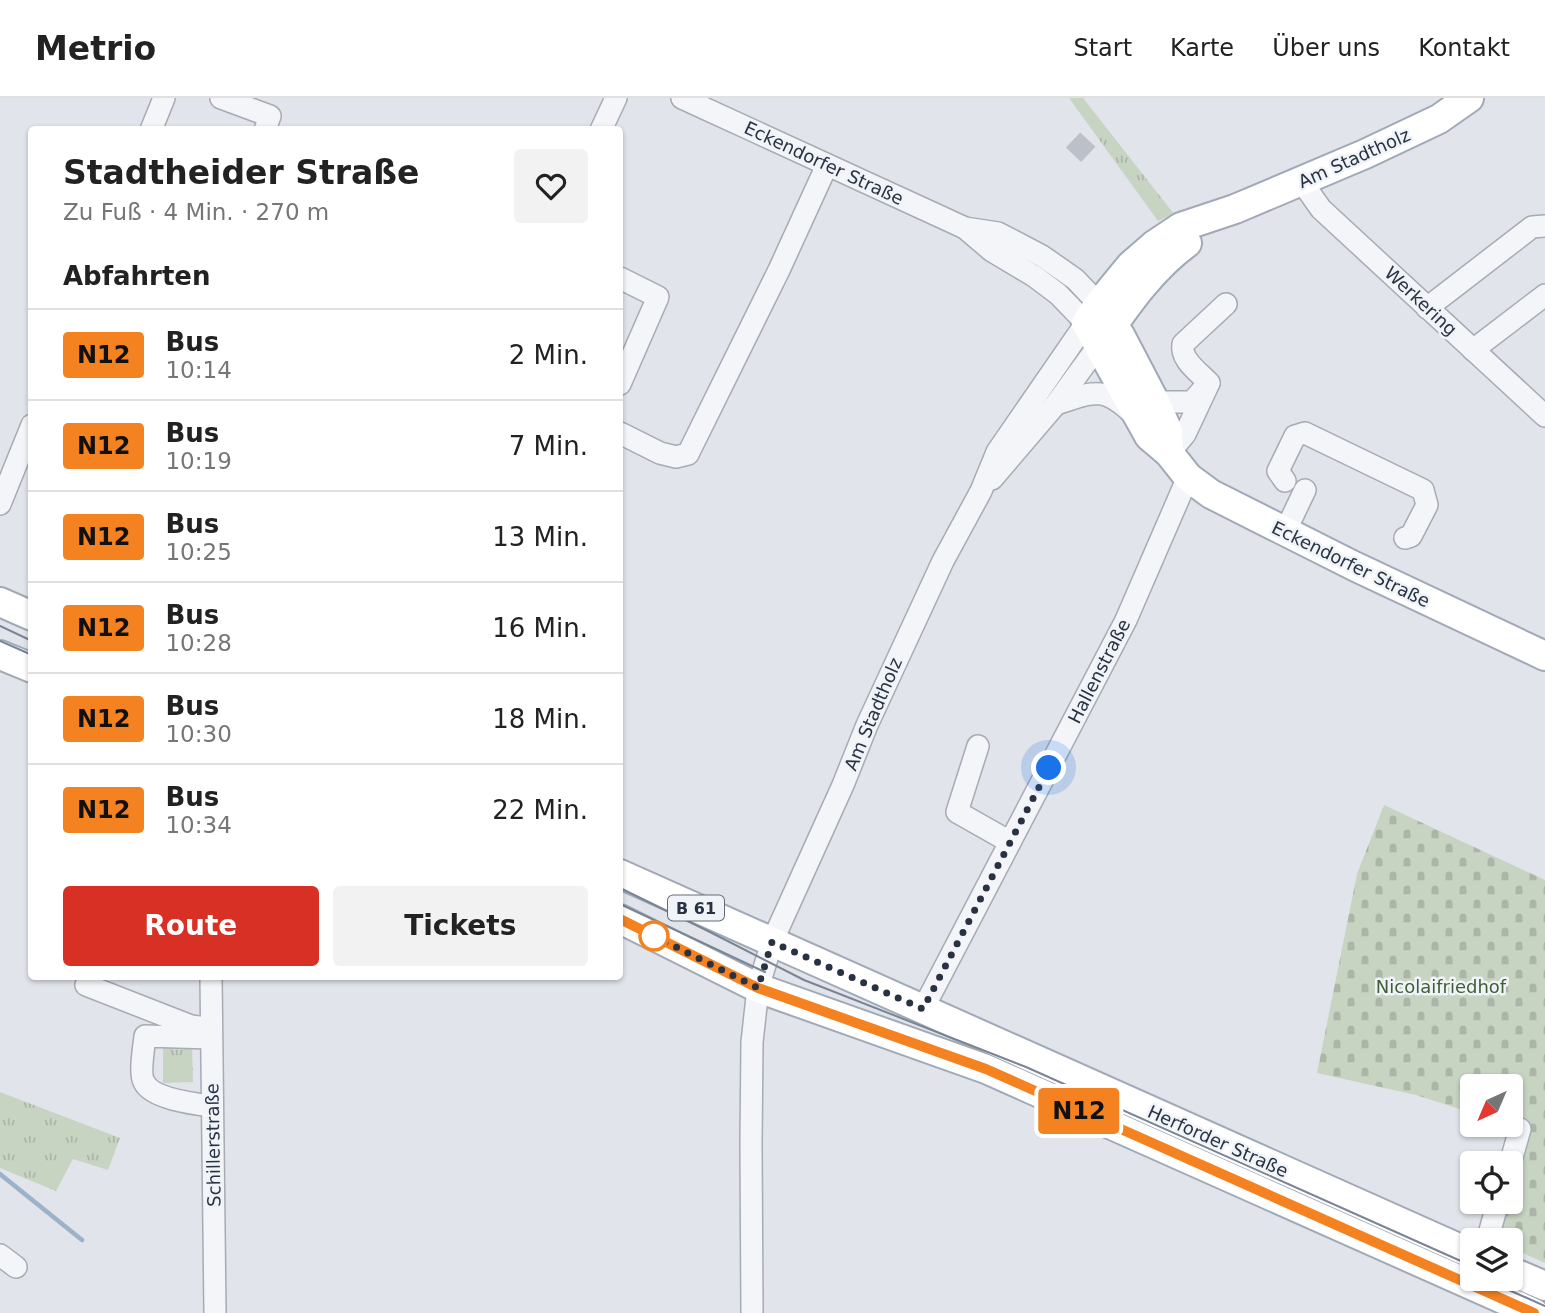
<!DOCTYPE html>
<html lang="de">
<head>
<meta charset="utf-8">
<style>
	body { margin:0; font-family:"DejaVu Sans",sans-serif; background:#f2f2f2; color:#222; height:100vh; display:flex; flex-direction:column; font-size:26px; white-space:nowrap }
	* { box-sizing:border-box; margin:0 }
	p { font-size:23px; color:#767676 }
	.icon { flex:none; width:38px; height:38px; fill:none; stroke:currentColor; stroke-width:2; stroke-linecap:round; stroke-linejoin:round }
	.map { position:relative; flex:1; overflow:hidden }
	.drawer { position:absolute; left:28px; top:28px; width:595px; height:854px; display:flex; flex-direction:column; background:#fff; border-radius:7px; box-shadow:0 2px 5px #0004 }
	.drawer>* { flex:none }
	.badge { padding:0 14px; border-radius:5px; font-size:24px; line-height:46px }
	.needle { width:46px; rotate:224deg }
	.controls { position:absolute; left:1460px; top:976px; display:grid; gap:14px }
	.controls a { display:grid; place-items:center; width:63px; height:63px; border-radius:7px; background:#fff; box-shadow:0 2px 5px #0004; font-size:35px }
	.you { position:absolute; width:35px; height:35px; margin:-18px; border:5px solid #fff; border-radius:50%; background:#1a73e8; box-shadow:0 0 0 10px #1a73e833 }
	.map>.badge { position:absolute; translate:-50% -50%; box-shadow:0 0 0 4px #fff }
	h2 { padding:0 35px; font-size:26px; line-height:63px }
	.round { display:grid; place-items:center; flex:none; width:74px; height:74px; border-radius:7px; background:#f2f2f2 }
	.summary { display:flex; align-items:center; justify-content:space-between; height:119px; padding:0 35px }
	h1 { font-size:33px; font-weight:700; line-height:52px }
	.action { display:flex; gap:14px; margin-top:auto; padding:14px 35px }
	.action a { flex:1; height:80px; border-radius:7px; background:#d93025; color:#fff; font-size:28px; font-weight:700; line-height:80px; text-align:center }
	.action a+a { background:#f2f2f2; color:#222 }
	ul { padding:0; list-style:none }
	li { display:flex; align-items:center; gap:21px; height:91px; padding:0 35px; border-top:2px solid #e0e0e0 }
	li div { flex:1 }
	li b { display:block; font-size:26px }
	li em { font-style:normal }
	li .badge { min-width:77px; font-weight:700; text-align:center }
	header { display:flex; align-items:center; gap:42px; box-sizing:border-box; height:98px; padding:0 35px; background:#fff; border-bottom:2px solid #e0e0e0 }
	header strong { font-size:33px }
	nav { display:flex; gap:38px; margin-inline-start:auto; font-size:24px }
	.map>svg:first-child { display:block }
	.grass { fill:url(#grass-tufts) }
	.cemetery { fill:url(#cemetery-stones) }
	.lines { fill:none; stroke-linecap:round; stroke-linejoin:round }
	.stream { stroke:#9bb3ca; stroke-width:4.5 }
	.minor-tunnel { stroke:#bcc0c8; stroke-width:21; stroke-dasharray:21 10; stroke-linecap:butt }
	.minor-casing { stroke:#a6abb4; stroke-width:24 }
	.major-casing { stroke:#a0a9b6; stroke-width:32 }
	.minor { stroke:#f4f5f8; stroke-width:21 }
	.major { stroke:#fff; stroke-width:28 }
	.tram { stroke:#7a8494; stroke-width:2 }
	.line-casing { stroke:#fff; stroke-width:16 }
	.line { stroke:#f58220; stroke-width:10 }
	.walk { stroke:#293242; stroke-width:7; stroke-dasharray:0 12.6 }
	.stop-dot { fill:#fff; stroke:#f58220; stroke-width:3.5 }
	.labels { text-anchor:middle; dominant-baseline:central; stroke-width:5; stroke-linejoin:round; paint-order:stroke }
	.shield { fill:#f0f3f7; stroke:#656c78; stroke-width:2 }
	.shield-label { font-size:16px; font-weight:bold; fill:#293242 }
	.street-label { font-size:18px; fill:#293242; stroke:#f0f3f7 }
	.park-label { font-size:18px; fill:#3e5e36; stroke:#f0f3f7 }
</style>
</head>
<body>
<header>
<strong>Metrio</strong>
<nav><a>Start</a><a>Karte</a><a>Über uns</a><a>Kontakt</a></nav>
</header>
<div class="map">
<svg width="1545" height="1215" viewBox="0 0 1545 1215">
	<defs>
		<pattern id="grass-tufts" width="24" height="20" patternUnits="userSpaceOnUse" patternTransform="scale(1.75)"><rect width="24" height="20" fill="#c7d4c2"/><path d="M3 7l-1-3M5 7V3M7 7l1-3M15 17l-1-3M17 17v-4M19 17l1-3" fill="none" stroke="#abb6a8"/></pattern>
		<pattern id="cemetery-stones" width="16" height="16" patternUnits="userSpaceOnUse" patternTransform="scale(1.75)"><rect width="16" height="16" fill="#c7d4c2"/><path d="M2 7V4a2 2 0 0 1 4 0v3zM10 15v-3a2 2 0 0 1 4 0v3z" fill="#abb6a8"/></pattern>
	</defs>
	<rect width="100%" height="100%" fill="#e1e4ea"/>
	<g class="grass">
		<path d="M1069,0h14l91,116 -16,7z"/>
		<path d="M163,944c7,11 19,8 29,3l1,37 -30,1z"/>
		<path d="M0,994l120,46 -12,32 -35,-11 -17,32 -56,-23z"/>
	</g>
	<path class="cemetery" d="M1384,707l161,75v383l-35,-16v-6h-15l8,-39h7v-25l13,-46 -14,-6h1v-38h-38v26l-56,-18 -99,-22 40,-199z"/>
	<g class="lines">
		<path class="stream" d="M0,1076l82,66"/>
		<path class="minor-tunnel" d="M1073,42l19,18"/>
		<g class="minor-casing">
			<g id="minor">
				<path d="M221,0l49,18 -5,14"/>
				<path d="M682,0l283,130 33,5 44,23 33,23 24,25"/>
				<path d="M151,32l13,-32"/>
				<path d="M601,32l15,-32"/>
				<path d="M1304,82l5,12 12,17 224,207"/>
				<path d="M620,180l38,19 -38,87"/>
				<path d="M1427,210l105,-81 13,-1"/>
				<path d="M1473,252l72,-55"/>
				<path d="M1209,285c-10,-11 -29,-23 -26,-39l43,-40"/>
				<path d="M1155,304h37l13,-15"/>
				<path d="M1056,306c36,-11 46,-20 77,10"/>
				<path d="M620,335l40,20 16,4 12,-3 91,-184 48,-105"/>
				<path d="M1169,355l16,-19 24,-51"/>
				<path d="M992,381l64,-75 43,-59"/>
				<path d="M1285,383l-7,-10 17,-35 10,-3 118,57 4,15 -16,31 -6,2"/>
				<path d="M0,406l32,-79"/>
				<path d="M1285,434l20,-42"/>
				<path d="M978,648l-21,66 53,30"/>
				<path d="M211,878l4,337"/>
				<path d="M86,887l105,41 15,2"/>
				<path d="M923,911l203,-389 62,-143"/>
				<path d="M211,940l-66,-2c-1,11 -6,37 -1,46 8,17 52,22 68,24"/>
				<path d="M1510,1066l10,-35"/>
				<path d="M1487,1143l11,-39"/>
				<path d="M0,1157l16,12"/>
				<path d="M752,1215l-1,-170 1,-101 6,-54 14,-46 71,-157 24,-60 76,-164 38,-70 16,-39 89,-129 -28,-29 -24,-18 -42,-25 -27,-23"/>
			</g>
		</g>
		<g class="major-casing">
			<g id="major">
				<path d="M1469,0l-30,21 -74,35 -130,55 -54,18 -27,18 -23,20 -32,39 -13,19 63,113 20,17 19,24 23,17 143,72 191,90"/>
				<path d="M1104,213l16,24 35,67 13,29 1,22"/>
				<path d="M1099,247c26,-37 51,-75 88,-102"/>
				<path d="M0,504l32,14"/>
				<path d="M0,557l32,13"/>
				<path d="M620,776l852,380"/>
				<path d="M620,821l138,69 228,81 548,244"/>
				<path d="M1510,1173l35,15"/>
			</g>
		</g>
		<use href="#minor" class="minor"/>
		<use href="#major" class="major"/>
		<g class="tram">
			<path d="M0,528l32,15"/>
			<path d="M0,543l32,14"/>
			<path d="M620,790l88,43 96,49 222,87 446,199"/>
			<path d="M620,806l145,68"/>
			<path d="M1484,1181l61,27"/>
		</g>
	</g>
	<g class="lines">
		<g class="line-casing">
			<path id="line" d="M620,821l138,69 228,81 548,244"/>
		</g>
		<use href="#line" class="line"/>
		<path class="walk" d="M654,838l104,52 14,-46 151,67 126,-241"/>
	</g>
	<circle class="stop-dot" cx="654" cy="838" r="14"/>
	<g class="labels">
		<rect class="shield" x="668" y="797.5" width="56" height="25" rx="5"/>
		<g class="shield-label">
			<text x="696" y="810">B 61</text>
		</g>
		<g class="street-label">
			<text transform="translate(1354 60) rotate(-24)">Am Stadtholz</text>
			<text transform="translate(824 65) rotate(25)">Eckendorfer Straße</text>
			<text transform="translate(1421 203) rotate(43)">Werkering</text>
			<text transform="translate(1351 466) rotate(26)">Eckendorfer Straße</text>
			<text transform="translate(1099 573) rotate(-63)">Hallenstraße</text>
			<text transform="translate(873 616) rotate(-67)">Am Stadtholz</text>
			<text transform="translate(1218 1043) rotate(24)">Herforder Straße</text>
			<text transform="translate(213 1047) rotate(-91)">Schillerstraße</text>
		</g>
		<g class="park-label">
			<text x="1441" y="888">Nicolaifriedhof</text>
		</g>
	</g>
</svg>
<div class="controls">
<a><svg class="needle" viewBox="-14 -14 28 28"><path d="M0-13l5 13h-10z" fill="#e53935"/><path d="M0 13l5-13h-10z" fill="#767676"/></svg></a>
<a><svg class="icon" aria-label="locate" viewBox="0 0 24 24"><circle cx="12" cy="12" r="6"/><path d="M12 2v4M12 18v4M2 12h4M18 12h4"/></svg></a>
<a><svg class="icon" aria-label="layers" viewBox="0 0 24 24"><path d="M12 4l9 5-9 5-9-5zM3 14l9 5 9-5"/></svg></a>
</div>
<div class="you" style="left:1049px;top:670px"></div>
<b class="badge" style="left:1079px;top:1013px;background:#f58220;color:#111">N12</b>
<section class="drawer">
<div class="summary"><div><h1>Stadtheider Straße</h1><p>Zu Fuß · 4 Min. · 270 m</p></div><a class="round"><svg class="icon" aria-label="heart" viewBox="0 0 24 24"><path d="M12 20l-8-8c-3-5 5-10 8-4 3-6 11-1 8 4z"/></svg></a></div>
<h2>Abfahrten</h2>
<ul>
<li><span class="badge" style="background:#f58220;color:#111">N12</span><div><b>Bus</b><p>10:14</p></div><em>2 Min.</em></li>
<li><span class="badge" style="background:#f58220;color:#111">N12</span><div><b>Bus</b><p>10:19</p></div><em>7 Min.</em></li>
<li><span class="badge" style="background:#f58220;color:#111">N12</span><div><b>Bus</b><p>10:25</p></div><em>13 Min.</em></li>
<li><span class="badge" style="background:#f58220;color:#111">N12</span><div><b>Bus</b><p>10:28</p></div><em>16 Min.</em></li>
<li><span class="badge" style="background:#f58220;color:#111">N12</span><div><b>Bus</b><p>10:30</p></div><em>18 Min.</em></li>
<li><span class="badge" style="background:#f58220;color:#111">N12</span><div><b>Bus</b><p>10:34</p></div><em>22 Min.</em></li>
</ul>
<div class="action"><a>Route</a><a>Tickets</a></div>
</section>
</div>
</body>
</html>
